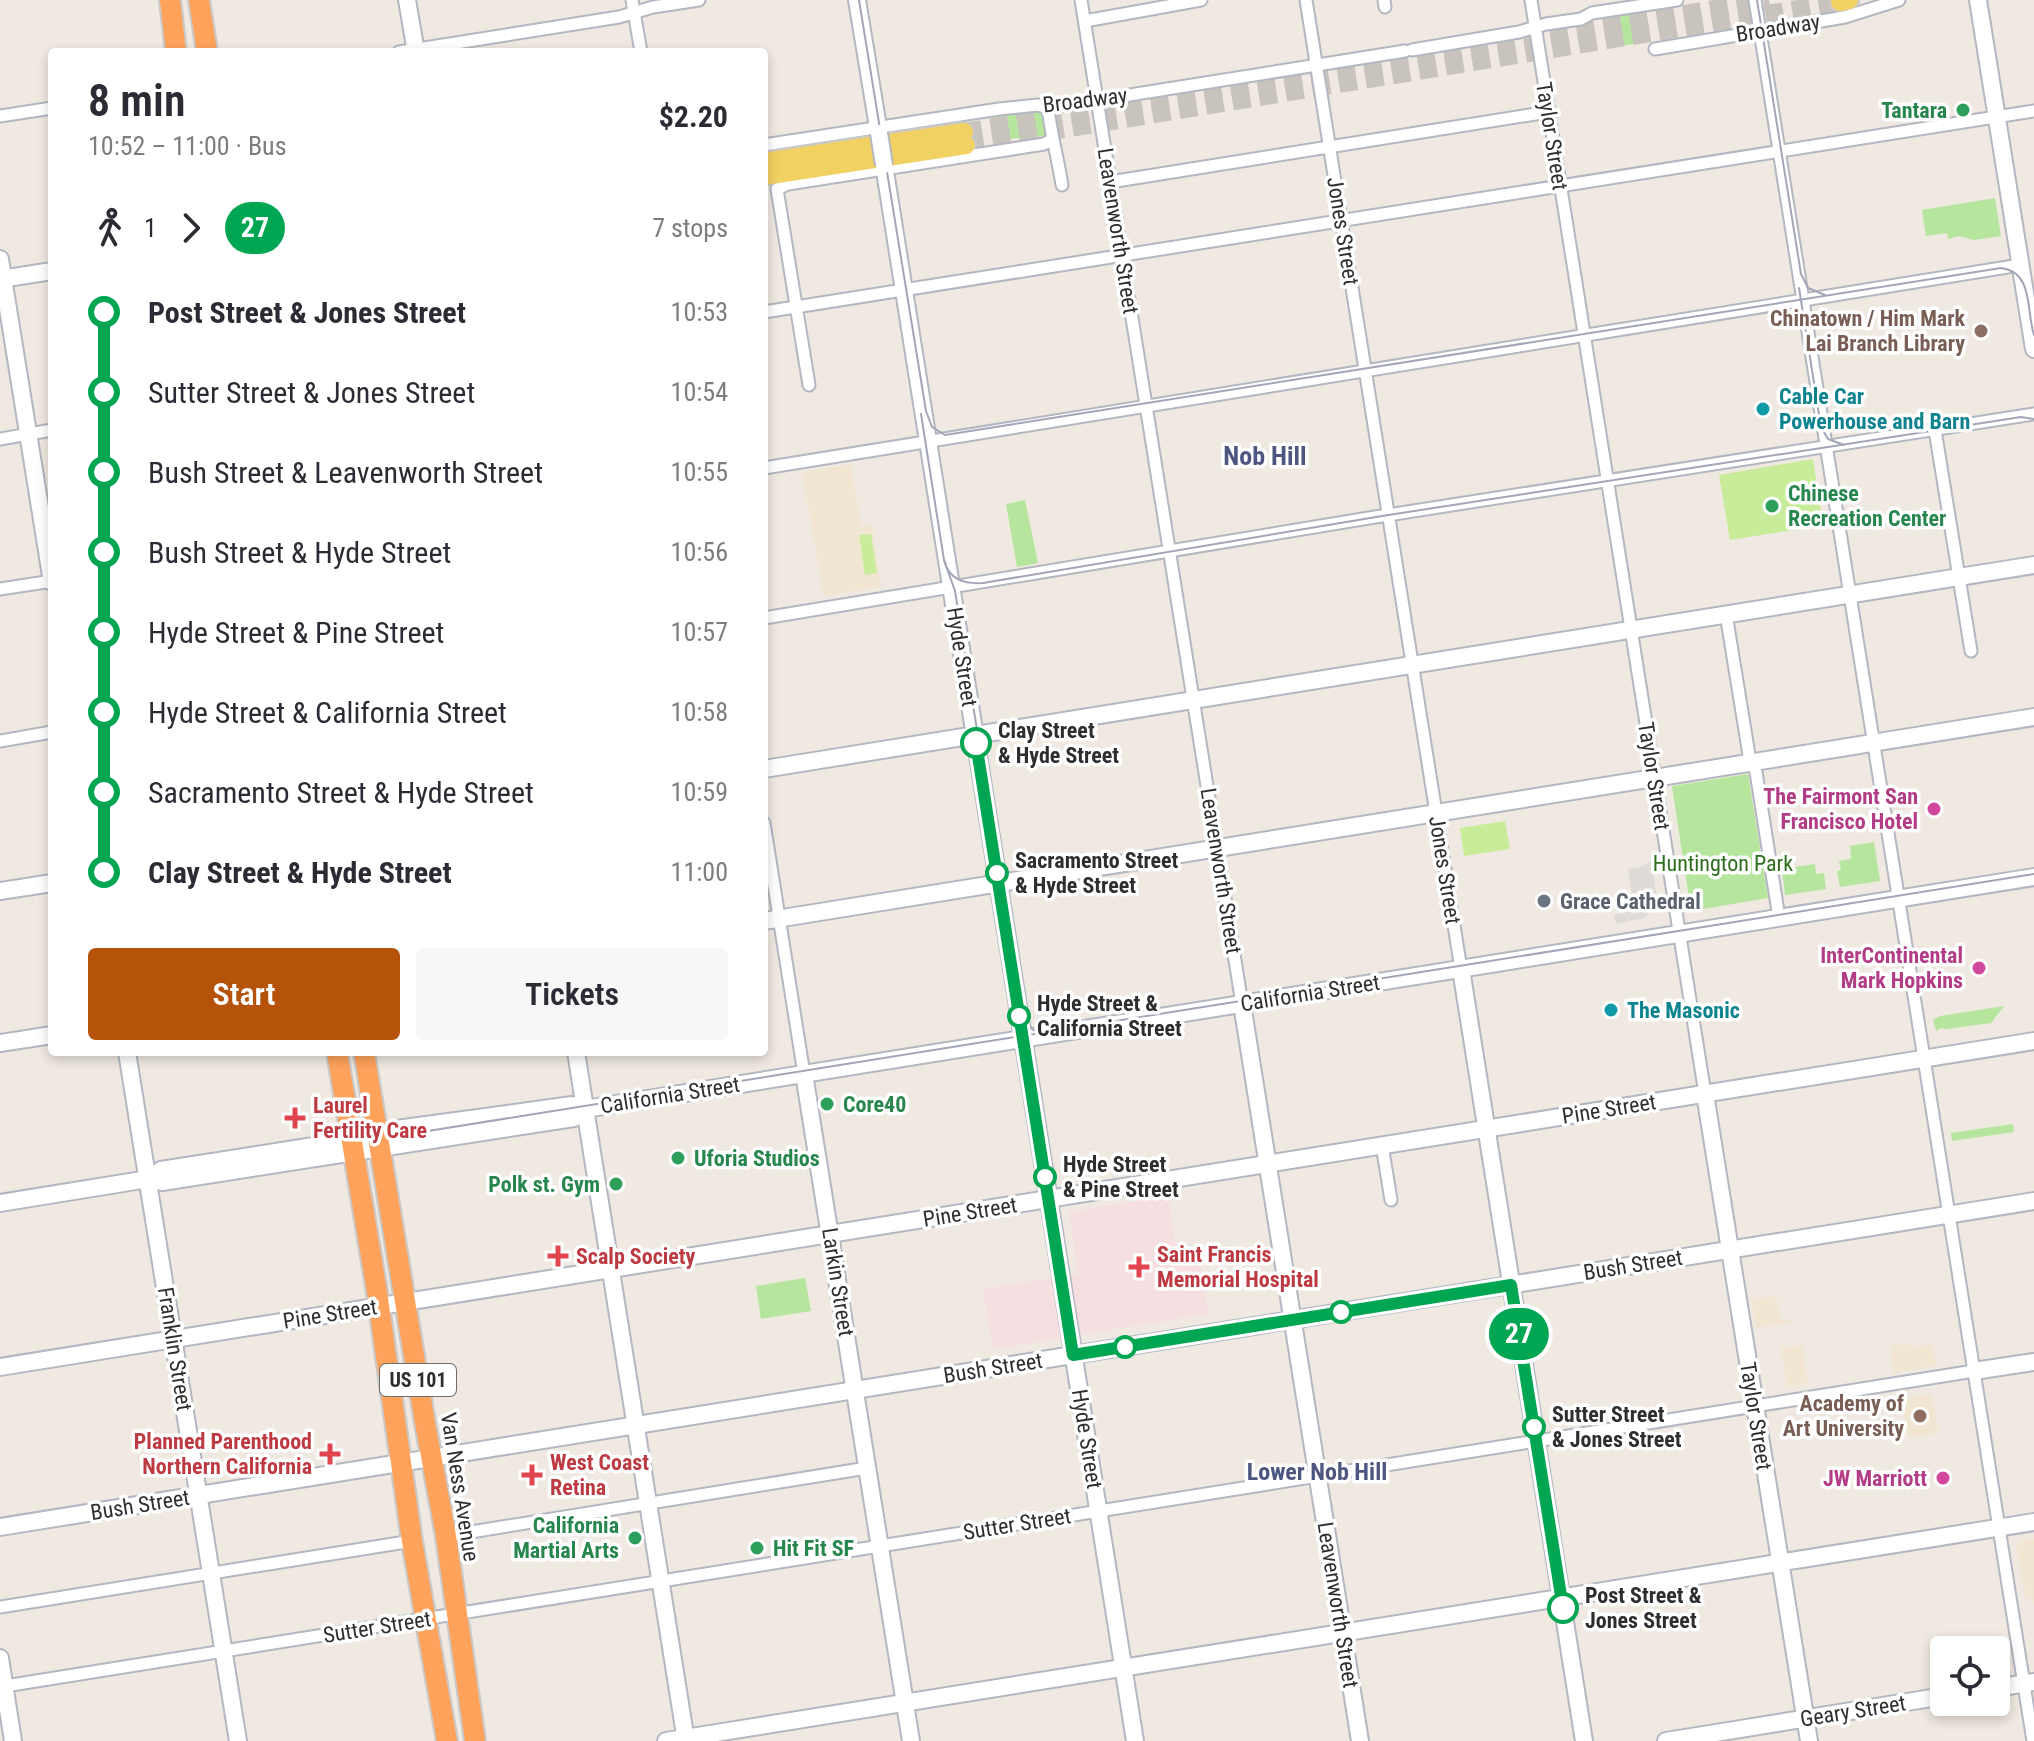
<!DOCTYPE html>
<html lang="en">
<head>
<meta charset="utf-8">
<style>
	body { margin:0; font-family:"Roboto Condensed",sans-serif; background:#f7f7f7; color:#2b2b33; height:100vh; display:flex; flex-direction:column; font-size:30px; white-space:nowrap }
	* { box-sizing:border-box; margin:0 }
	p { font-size:26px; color:#7c7c81 }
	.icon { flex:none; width:44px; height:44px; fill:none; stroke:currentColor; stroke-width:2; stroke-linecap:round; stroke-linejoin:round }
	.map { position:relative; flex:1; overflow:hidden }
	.drawer { position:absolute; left:48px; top:48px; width:720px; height:1008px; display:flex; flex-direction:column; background:#fff; border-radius:8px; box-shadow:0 4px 12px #0003 }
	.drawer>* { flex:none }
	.badge { padding:0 16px; border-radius:26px; font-size:28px; line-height:52px }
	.tools { position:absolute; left:1930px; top:1636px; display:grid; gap:16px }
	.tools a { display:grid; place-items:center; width:80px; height:80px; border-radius:8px; background:#fff; box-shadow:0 4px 12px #0003; font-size:40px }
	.map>.badge { position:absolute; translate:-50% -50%; box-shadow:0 0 0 4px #fff }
	.legs { display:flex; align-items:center; gap:12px; height:88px; padding:0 40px; font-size:26px }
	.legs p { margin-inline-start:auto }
	.summary { display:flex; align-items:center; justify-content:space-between; height:136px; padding:0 40px }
	h1 { font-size:44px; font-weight:600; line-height:60px }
	.cta { display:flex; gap:16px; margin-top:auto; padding:16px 40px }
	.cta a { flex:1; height:92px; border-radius:8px; background:#b45309; color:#fff; font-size:32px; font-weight:600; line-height:92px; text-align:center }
	.cta a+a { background:#f7f7f7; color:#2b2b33 }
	ul { padding:0 40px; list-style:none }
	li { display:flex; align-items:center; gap:28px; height:80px; font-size:30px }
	li i { display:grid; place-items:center; width:12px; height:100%; margin:0 10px; background:currentColor }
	li i::after { content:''; width:20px; height:20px; margin:-10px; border:6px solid; border-radius:50%; background:#fff }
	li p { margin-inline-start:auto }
	li:first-child i { background:linear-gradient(#0000 50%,currentColor 0) }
	li:last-child i { background:linear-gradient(currentColor 50%,#0000 0) }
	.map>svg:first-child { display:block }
	.education { fill:#f0e6d1 }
	.medical { fill:#f5dfe0 }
	.green { fill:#b6e59e }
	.pitch { fill:#c9ec9a }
	.plaza { fill:#dfdcd8 }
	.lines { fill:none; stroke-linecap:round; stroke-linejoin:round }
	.primary-tunnel { stroke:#c8c4bd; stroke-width:18; stroke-dasharray:18 9; stroke-linecap:butt }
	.street-casing { stroke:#b4b7c1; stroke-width:15 }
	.secondary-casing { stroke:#b4b7c1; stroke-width:20 }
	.primary-casing { stroke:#c9c9c9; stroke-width:22 }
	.highway-casing { stroke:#c9c9c9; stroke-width:24 }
	.street { stroke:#fff; stroke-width:11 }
	.secondary { stroke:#fff; stroke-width:16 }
	.primary { stroke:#f2d163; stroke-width:18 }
	.highway { stroke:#ffa35c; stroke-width:20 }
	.tram { stroke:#a3a6b8; stroke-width:2 }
	.secondary-bridge-casing { stroke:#b4b7c1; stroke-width:20; stroke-linecap:butt }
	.secondary-bridge { stroke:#fff; stroke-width:16 }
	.line-1-casing { stroke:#fff; stroke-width:18 }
	.line-1 { stroke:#00a651; stroke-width:12 }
	.leisure-dot { fill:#2e9e5b; stroke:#fff; stroke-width:3 }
	.education-dot { fill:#8d6e63; stroke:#fff; stroke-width:3 }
	.culture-dot { fill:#0f9aa8; stroke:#fff; stroke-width:3 }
	.stop-1-dot { fill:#fff; stroke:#00a651; stroke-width:4 }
	.hotel-dot { fill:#d1479c; stroke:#fff; stroke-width:3 }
	.worship-dot { fill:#6b7280; stroke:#fff; stroke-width:3 }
	.health-dot { fill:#e0444e; stroke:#fff; stroke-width:3 }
	.labels { text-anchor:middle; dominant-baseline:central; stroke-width:7; stroke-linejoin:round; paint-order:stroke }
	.shield { fill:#fff; stroke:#6d6d6d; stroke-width:2 }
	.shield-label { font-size:20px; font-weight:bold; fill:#2e2e2e }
	.street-label { font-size:22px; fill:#2e2e2e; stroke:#fff }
	.leisure-label { font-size:22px; font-weight:bold; fill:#27864d; stroke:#fff; text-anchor:start }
	.education-label { font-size:22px; font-weight:bold; fill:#785e54; stroke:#fff; text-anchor:end }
	.culture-label { font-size:22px; font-weight:bold; fill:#0d838f; stroke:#fff; text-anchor:start }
	.stop-label { font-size:22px; font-weight:bold; fill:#2e2e2e; stroke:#fff; text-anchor:start }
	.hotel-label { font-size:22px; font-weight:bold; fill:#b23c85; stroke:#fff; text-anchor:end }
	.park-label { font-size:22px; fill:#2c6e1b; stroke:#fff }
	.worship-label { font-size:22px; font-weight:bold; fill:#5b616d; stroke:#fff; text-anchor:start }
	.health-label { font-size:22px; font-weight:bold; fill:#be3a42; stroke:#fff; text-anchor:start }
	.neighbourhood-label { font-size:24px; font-weight:bold; fill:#4d5680; stroke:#fff }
	.quarter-label { font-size:26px; font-weight:bold; fill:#4d5680; stroke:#fff }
</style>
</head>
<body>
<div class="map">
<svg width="2034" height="1741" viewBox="0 0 2034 1741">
	<rect width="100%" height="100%" fill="#efe9e1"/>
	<g class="education">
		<path d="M851,464l10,63 11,-2 9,62 -57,9 -22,-124z"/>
		<path d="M1776,1296l4,24 11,-1v4l-35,5 -5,-29z"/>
		<path d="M1910,1343l2,4 21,-3 3,22 -42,7 -4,-27z"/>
		<path d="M1802,1345l6,39 -21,3 -6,-39z"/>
		<path d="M1932,1394l6,39 -30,5 -7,-39z"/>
		<path d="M2034,1538v63l-1,1 -1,-4 -6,1 -10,-55 5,-1 1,-3z"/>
	</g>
	<path class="medical" d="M1168,1196l10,63 21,-3 9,58 -215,35 -10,-60 95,-15 -9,-62z"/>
	<g class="green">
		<path d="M1635,13l5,30 -21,3 -3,-30z"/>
		<path d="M1039,109l3,2 4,25c-14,2 -29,1 -42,4l1,4 -7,1 -5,-29z"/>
		<path d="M1995,198l6,38 -27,4 -15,-4 -11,3 -1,-6 -21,3 -4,-26z"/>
		<path d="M1025,500l13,63 -21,4 -11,-63z"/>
		<path d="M1748,774l20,124 -77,13 -19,-125z"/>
		<path d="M1874,842l6,39 -40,6 -3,-16 4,-1 -2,-9 12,-2 -1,-13z"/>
		<path d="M1815,864l1,10 8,-1 2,16 -41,6 -3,-26z"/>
		<path d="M2004,1006l-13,17 -45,6 -5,-1 -5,3 -3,-11 7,-4z"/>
		<path d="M2013,1124l1,8 -62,9 -1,-8z"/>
		<path d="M805,1278l6,33 -50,8 -5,-33z"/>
	</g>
	<g class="pitch">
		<path d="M1813,459l10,66 -93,15 -11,-65z"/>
		<path d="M871,534l6,39 -12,2 -6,-40z"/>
		<path d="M1505,821l5,28 -46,7 -4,-28z"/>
	</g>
	<path class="plaza" d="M1651,861l7,43 -13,14 -29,6 -2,-9 12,-3 -2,-9 8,-6 -4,-28 13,-2z"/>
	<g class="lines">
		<g class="primary-tunnel">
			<path d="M964,132l805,-132"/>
			<path d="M966,145l874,-143"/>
		</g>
		<g class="street-casing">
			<g id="street">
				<path d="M632,0l9,52"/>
				<path d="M1081,0l161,1004"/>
				<path d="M1306,0l155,969"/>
				<path d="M1384,0l1,7"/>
				<path d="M1531,0l174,1094"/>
				<path d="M1755,0l278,1741"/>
				<path d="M1085,21l116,-21"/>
				<path d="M1655,49l190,-32 54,-17"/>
				<path d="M1412,50l107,-18 27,-8 35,-5 11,-6 85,-13"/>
				<path d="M399,52l220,-35 34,-10 46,-7"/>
				<path d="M1048,108c3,27 10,51 14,77"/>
				<path d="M0,116l52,-8"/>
				<path d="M764,145l235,-36 39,-4 10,3 357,-57"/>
				<path d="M1110,182l438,-70"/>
				<path d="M764,312l1270,-201"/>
				<path d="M809,385l-32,-196 11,-5 256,-40 7,-4"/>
				<path d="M1935,430l36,221"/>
				<path d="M0,439l52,-9"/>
				<path d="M764,468l1256,-203"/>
				<path d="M0,589l52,-8"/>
				<path d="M1726,614l23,141 7,17 23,146"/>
				<path d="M764,618l611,-101 659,-103"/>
				<path d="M0,741l52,-9"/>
				<path d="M764,823l40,251"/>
				<path d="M1382,1145l9,55"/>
				<path d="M446,1536l421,-68"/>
				<path d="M0,1607l412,-66"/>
				<path d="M5,1686l1969,-315"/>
			</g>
		</g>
		<g class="secondary-casing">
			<g id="secondary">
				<path d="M407,0l9,52"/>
				<path d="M857,0l22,133"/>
				<path d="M1978,0l56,349"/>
				<path d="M884,165l251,1576"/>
				<path d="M0,259l52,323"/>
				<path d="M0,279l52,-8"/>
				<path d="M764,769l1270,-204"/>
				<path d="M0,891l52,-8"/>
				<path d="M764,921l1270,-204"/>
				<path d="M1461,969l123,772"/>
				<path d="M1242,1004l118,737"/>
				<path d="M0,1043l52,-8"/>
				<path d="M127,1052l111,689"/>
				<path d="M576,1052l110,689"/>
				<path d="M804,1074l107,667"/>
				<path d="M1705,1094l104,647"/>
				<path d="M148,1179l13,-9 178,-28 50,-12 183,-25 13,4 1449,-232"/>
				<path d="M0,1203l148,-24 14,3 412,-64 11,-9"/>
				<path d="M0,1367l2034,-326"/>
				<path d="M1974,1371l60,-9"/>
				<path d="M0,1527l2034,-326"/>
				<path d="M0,1658l13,83"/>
				<path d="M1996,1688l38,-6"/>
				<path d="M666,1741l1368,-219"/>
				<path d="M1666,1741l278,-45"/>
			</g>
		</g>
		<g class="primary-casing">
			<g id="primary">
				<path d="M1840,2l9,-2"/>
				<path d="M764,162l200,-30"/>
				<path d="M764,176l202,-31"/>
			</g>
		</g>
		<g class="highway-casing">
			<g id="highway">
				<path d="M170,0l6,52"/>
				<path d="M199,0l8,52"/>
				<path d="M337,1052l40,240 35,249 35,200"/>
				<path d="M364,1052l61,371 21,113 29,205"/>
			</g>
		</g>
		<use href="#street" class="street"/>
		<use href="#secondary" class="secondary"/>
		<use href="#primary" class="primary"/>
		<use href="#highway" class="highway"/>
		<g class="tram">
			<path d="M859,0l67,411 6,16 13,8 1056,-167c33,4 25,43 33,67"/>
			<path d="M1757,0l44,274 7,14 17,7"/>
			<path d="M1799,288l22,139 7,12 16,6"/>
			<path d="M921,414l23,146 11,31 67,423 11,16 14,3"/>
			<path d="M944,560c5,20 20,24 39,23l399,-67 639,-99 13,2"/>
			<path d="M403,1135l1631,-261"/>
		</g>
		<g class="secondary-bridge-casing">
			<path id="secondary-bridge" d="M879,133l5,32"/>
		</g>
		<use href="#secondary-bridge" class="secondary-bridge"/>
	</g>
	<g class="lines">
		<g class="line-1-casing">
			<path id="line-1" d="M976,743l97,612 438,-70 52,323"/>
		</g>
		<use href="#line-1" class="line-1"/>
	</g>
	<g class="leisure-dot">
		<circle cx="1963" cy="110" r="8"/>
		<circle cx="1772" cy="506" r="8"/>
		<circle cx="827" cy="1104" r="8"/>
		<circle cx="678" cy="1158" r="8"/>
		<circle cx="616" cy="1184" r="8"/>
		<circle cx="635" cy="1538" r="8"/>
		<circle cx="757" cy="1548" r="8"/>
	</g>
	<g class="education-dot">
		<circle cx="1981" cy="331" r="8"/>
		<circle cx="1920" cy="1416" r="8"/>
	</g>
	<g class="culture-dot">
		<circle cx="1763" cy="409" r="8"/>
		<circle cx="1611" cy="1010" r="8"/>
	</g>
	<g class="stop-1-dot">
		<circle cx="976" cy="743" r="14"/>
		<circle cx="997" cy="873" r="10"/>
		<circle cx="1019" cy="1016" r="10"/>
		<circle cx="1045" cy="1177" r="10"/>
		<circle cx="1341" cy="1312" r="10"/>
		<circle cx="1125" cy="1347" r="10"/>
		<circle cx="1534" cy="1427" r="10"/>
		<circle cx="1563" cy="1608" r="14"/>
	</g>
	<g class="hotel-dot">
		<circle cx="1934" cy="809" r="8"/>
		<circle cx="1979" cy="968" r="8"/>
		<circle cx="1943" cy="1478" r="8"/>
	</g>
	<circle class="worship-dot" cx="1544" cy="901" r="8"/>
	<g class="health-dot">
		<path d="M291 1106h8v8h8v8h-8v8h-8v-8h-8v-8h8z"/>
		<path d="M554 1244h8v8h8v8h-8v8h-8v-8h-8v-8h8z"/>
		<path d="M1135 1255h8v8h8v8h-8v8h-8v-8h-8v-8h8z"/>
		<path d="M326 1442h8v8h8v8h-8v8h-8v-8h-8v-8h8z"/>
		<path d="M528 1463h8v8h8v8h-8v8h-8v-8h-8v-8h8z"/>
	</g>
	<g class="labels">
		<rect class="shield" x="380" y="1364" width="76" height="32" rx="6"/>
		<g class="shield-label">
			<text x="418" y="1380">US 101</text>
		</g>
		<g class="street-label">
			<text transform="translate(1778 28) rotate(-9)">Broadway</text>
			<text transform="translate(1085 100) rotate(-7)">Broadway</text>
			<text transform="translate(1552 136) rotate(81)">Taylor Street</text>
			<text transform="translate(1118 231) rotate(81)">Leavenworth Street</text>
			<text transform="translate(1343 231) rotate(81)">Jones Street</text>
			<text transform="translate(962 657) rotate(81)">Hyde Street</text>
			<text transform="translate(1654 776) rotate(81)">Taylor Street</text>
			<text transform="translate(1445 870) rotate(81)">Jones Street</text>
			<text transform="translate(1221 871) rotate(81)">Leavenworth Street</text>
			<text transform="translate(1310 993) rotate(-9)">California Street</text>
			<text transform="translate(670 1095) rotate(-9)">California Street</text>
			<text transform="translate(1609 1109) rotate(-9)">Pine Street</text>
			<text transform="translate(970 1212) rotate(-9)">Pine Street</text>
			<text transform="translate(1633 1265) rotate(-9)">Bush Street</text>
			<text transform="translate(838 1282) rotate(81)">Larkin Street</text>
			<text transform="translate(330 1314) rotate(-9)">Pine Street</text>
			<text transform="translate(175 1349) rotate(81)">Franklin Street</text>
			<text transform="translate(993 1368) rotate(-9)">Bush Street</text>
			<text transform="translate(1756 1416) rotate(81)">Taylor Street</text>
			<text transform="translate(1087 1439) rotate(81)">Hyde Street</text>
			<text transform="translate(460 1487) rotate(81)">Van Ness Avenue</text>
			<text transform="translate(140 1505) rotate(-9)">Bush Street</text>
			<text transform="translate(1017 1524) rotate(-9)">Sutter Street</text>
			<text transform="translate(1338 1605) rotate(81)">Leavenworth Street</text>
			<text transform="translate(377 1627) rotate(-9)">Sutter Street</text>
			<text transform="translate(1853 1711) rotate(-9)">Geary Street</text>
		</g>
		<g class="leisure-label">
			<text x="1947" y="110" text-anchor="end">Tantara</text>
			<text x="1788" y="493">Chinese<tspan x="1788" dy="25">Recreation Center</tspan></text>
			<text x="843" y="1104">Core40</text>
			<text x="694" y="1158">Uforia Studios</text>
			<text x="600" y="1184" text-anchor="end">Polk st. Gym</text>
			<text x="619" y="1525" text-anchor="end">California<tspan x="619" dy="25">Martial Arts</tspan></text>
			<text x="773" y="1548">Hit Fit SF</text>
		</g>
		<g class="education-label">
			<text x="1965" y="318">Chinatown / Him Mark<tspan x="1965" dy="25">Lai Branch Library</tspan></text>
			<text x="1904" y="1403">Academy of<tspan x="1904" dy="25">Art University</tspan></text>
		</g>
		<g class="culture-label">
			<text x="1779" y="396">Cable Car<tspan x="1779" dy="25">Powerhouse and Barn</tspan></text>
			<text x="1627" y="1010">The Masonic</text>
		</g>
		<g class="stop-label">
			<text x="998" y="730">Clay Street<tspan x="998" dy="25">&amp; Hyde Street</tspan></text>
			<text x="1015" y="860">Sacramento Street<tspan x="1015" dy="25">&amp; Hyde Street</tspan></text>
			<text x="1037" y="1003">Hyde Street &amp;<tspan x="1037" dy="25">California Street</tspan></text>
			<text x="1063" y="1164">Hyde Street<tspan x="1063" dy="25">&amp; Pine Street</tspan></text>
			<text x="1552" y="1414">Sutter Street<tspan x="1552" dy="25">&amp; Jones Street</tspan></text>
			<text x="1585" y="1595">Post Street &amp;<tspan x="1585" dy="25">Jones Street</tspan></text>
		</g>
		<g class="hotel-label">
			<text x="1918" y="796">The Fairmont San<tspan x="1918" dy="25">Francisco Hotel</tspan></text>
			<text x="1963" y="955">InterContinental<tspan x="1963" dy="25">Mark Hopkins</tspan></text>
			<text x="1927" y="1478">JW Marriott</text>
		</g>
		<g class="park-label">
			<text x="1723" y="863">Huntington Park</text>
		</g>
		<g class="worship-label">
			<text x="1560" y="901">Grace Cathedral</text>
		</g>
		<g class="health-label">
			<text x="313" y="1105">Laurel<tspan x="313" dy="25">Fertility Care</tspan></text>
			<text x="1157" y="1254">Saint Francis<tspan x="1157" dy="25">Memorial Hospital</tspan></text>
			<text x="576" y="1256">Scalp Society</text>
			<text x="312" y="1441" text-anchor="end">Planned Parenthood<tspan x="312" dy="25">Northern California</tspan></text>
			<text x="550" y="1462">West Coast<tspan x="550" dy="25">Retina</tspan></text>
		</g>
		<g class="neighbourhood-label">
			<text x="1317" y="1472">Lower Nob Hill</text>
		</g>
		<g class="quarter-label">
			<text x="1265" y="456">Nob Hill</text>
		</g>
	</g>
</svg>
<div class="tools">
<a><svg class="icon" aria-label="locate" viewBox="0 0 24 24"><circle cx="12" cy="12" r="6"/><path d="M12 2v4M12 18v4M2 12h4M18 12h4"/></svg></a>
</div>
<b class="badge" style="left:1519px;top:1334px;background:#00a651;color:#fff">27</b>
<section class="drawer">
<div class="summary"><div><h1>8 min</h1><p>10:52 – 11:00 · Bus</p></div><b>$2.20</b></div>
<div class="legs"><svg class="icon" aria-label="walk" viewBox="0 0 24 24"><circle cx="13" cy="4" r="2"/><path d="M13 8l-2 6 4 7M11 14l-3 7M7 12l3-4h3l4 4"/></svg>1<svg class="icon" aria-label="forward" viewBox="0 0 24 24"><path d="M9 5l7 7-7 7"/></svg><b class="badge" style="background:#00a651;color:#fff">27</b><p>7 stops</p></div>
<ul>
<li><i style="color:#00a651"></i><b>Post Street &amp; Jones Street</b><p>10:53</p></li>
<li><i style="color:#00a651"></i><span>Sutter Street &amp; Jones Street</span><p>10:54</p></li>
<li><i style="color:#00a651"></i><span>Bush Street &amp; Leavenworth Street</span><p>10:55</p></li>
<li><i style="color:#00a651"></i><span>Bush Street &amp; Hyde Street</span><p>10:56</p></li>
<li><i style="color:#00a651"></i><span>Hyde Street &amp; Pine Street</span><p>10:57</p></li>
<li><i style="color:#00a651"></i><span>Hyde Street &amp; California Street</span><p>10:58</p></li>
<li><i style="color:#00a651"></i><span>Sacramento Street &amp; Hyde Street</span><p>10:59</p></li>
<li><i style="color:#00a651"></i><b>Clay Street &amp; Hyde Street</b><p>11:00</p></li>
</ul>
<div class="cta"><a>Start</a><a>Tickets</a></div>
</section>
</div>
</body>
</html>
